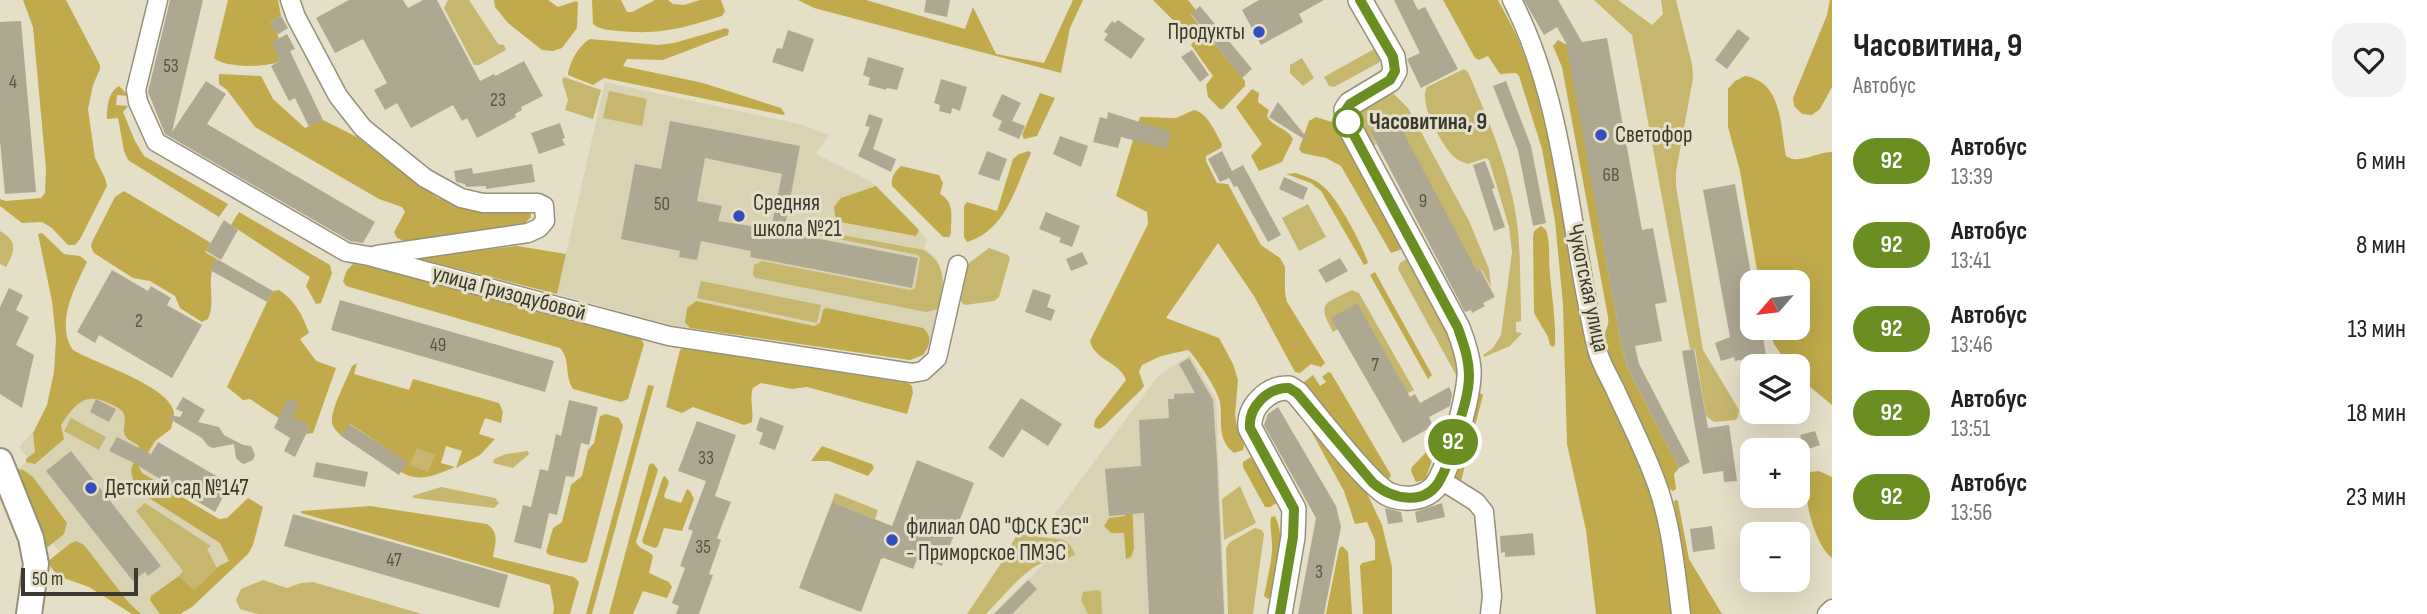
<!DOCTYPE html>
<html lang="ru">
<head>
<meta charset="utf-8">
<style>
	body { margin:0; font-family:"Sofia Sans Condensed",sans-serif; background:#f2f2f2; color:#222; height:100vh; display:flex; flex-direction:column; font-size:26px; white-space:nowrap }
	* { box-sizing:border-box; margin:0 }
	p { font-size:23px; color:#767676 }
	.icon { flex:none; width:38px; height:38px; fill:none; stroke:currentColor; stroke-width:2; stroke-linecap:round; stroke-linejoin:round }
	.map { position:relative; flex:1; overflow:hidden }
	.details { display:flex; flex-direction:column; background:#fff; width:595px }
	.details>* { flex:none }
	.badge { padding:0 14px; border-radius:23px; font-size:24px; line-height:46px }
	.needle { width:46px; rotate:242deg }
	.controls { position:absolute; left:1740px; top:270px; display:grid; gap:14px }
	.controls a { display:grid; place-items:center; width:70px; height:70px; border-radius:14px; background:#fff; box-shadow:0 7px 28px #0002; font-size:35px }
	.scale { position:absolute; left:21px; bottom:18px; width:117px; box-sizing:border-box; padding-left:7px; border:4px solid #3b3930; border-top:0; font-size:19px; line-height:24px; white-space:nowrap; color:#3b3930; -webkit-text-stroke:5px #e5dfc7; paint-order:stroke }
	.map>.badge { position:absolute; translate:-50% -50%; box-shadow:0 0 0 4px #fff }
	.round { display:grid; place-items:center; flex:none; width:74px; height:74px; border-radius:21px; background:#f2f2f2 }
	.head { display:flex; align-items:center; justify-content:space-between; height:119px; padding:0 21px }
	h1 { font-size:33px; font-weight:700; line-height:52px }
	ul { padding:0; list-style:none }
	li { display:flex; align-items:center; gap:21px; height:84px; padding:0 21px }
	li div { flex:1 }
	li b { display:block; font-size:26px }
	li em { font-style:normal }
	li .badge { min-width:77px; font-weight:700; text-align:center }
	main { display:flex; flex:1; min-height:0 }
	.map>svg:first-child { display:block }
	.built { fill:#d9d2b3 }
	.green { fill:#c7b66d }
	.forest { fill:#c0aa4b; fill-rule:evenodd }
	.building { fill:#aea892; fill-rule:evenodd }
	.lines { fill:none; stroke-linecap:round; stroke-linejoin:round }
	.minor-casing { stroke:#96917b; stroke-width:21 }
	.tertiary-casing { stroke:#96917b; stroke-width:26 }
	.secondary-casing { stroke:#96917b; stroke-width:28 }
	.minor { stroke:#fff; stroke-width:18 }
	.tertiary { stroke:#fff; stroke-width:23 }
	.secondary { stroke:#fff; stroke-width:24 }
	.line-casing { stroke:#fff; stroke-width:16 }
	.line { stroke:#6b8e23; stroke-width:10 }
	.poi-dot { fill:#364dbf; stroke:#e5dfc7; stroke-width:2.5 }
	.stop-dot { fill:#fff; stroke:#6b8e23; stroke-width:3.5 }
	.labels { text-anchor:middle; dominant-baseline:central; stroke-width:6; stroke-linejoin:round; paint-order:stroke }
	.number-label { font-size:19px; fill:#585548 }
	.poi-label { font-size:23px; fill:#3b3930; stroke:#e5dfc7; text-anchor:start }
	.stop-label { font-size:23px; font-weight:bold; fill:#3b3930; stroke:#e5dfc7; text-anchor:start }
	.street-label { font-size:23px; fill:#3b3930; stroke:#e5dfc7 }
</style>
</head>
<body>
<main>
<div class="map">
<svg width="1832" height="614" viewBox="0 0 1832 614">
	<rect width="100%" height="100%" fill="#e5dfc7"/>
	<g class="built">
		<path d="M605,82l198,43 26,10 -13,19 56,28 55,57 -3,10 12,8 6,16 2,14 -16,61 -5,7 -13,5 -239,-35 -114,-31z"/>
		<path d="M1190,355l26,44 9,215h-232l56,-55 3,-41 106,-142z"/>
		<path d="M71,380l91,50 -19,38 14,9 1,21 85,55 -67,61h-40l-64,-46 -16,-20 -13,-23 -26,-55 12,-11 -10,-12 37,-39z"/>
	</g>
	<g class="green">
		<path d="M448,0h21l29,44 6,1 2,5 -27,15h-5l-30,-57z"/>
		<path d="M1594,0h24l34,25 11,-11 -2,-14h15l16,64 1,14 -17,94v14l27,164 36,60 -1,7 -3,3 -21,2 -8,-6 -11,-67h-5l-58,-314z"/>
		<path d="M1376,48l5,9 -1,5 -46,25 -5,-1 -5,-9z"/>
		<path d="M1302,58l12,20 -11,8 -13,-13v-8z"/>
		<path d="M1464,69l4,3c20,47 40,93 48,144 5,32 4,66 5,98v7l-5,1v10l6,1 -12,13 -26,11 -1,-2 10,-7 8,-13 11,-83 -3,-25 -20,-67 -3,-2 -18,6c-6,-2 -11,-4 -15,-8 -12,-13 -35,-53 -26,-69z"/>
		<path d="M564,77l37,13 -8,29 -28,-9 3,-10 -6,-20z"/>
		<path d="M609,91l38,8 -5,27 -39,-8z"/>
		<path d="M1387,92l7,2 14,14 61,113 20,48 2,18 -10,-18 -7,3 -79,-154 -25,13 6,13 -6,3 -12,-24 -1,-13z"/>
		<path d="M1308,204l18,33 -27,14 -17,-33z"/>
		<path d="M787,225l137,25c24,16 20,34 14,59l-12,3 -170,-34 -3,-3 1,-10 8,-4 148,29 5,-2 5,-30 -2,-3 -129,-26z"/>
		<path d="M0,231c18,10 15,20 6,36l-6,-3z"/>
		<path d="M989,248l19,7 2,3 -11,39 -5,4 -29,4 -3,-2 -4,-8 7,-29z"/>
		<path d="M1408,258l43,73 9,46 -4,-2 -58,-106 2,-6z"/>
		<path d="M701,281l120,24 -4,18 -120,-25z"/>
		<path d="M1352,290l7,3 55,97 -6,3 -70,-64 -5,3c-17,-31 -8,-28 19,-42z"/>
		<path d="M71,418l35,19 -7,13 -35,-19z"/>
		<path d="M417,447l18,8 -7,18 -18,-8z"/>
		<path d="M528,451l1,3 -16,14 -20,-5 1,-4 12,-5z"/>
		<path d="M1240,486l16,37 -32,17 -2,-41z"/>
		<path d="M441,487l54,11 4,5 -5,5 -80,-10 -2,-2z"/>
		<path d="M835,493l43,17 -3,9 -43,-17z"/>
		<path d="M145,503l66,43 -4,3 10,19 -23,22 -15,-14 4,-5 -47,-60z"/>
		<path d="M1255,528l7,2 2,4 -11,80h-25l-2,-66 4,-6z"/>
		<path d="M1021,534l43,6 7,6 4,8c-11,10 -24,5 -37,11 -15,7 -39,36 -52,49h-19l33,-49 16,-29z"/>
		<path d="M263,580l24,8 14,-5 12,-1 109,32h-164l-18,-5 -4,-9 5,-11z"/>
		<path d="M1097,590l4,1 1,23h-14l-7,-14 2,-8z"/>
	</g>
	<g class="forest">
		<path d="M23,0h43l34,65v4l-7,16 -5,24 7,49 10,20 2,8 -27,53 -5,6h-7l-16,-17 -10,-6 -20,1 -22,-17v-7l6,2 35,-3 4,-5 1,-24 -13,-142z"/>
		<path d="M228,0h50l3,16 -11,6 9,16 -6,4 7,19c-13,7 -56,7 -66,-3z"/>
		<path d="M494,0h54l10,7 18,-6 2,1 -1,26 -15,20 -9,3 -11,-1 -34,-27 -13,-16z"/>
		<path d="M592,0h29l6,12h5l23,-12h13l5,4 11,1 16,-5h21l4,11 -3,5c-39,12 -61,19 -103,15 -9,-1 -19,-1 -26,-7z"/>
		<path d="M798,0h68l99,29 8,-22 23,47 48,9 29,-63h10l-13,28 -9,45 -247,-65z"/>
		<path d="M1153,0h35l8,10 -5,5 54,66v5l-22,23h-3l-12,-12 -2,-12 7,-9 -22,-31 3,-4z"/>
		<path d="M1443,0h55l17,32 16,39 17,60 28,162 14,63 55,120 15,52 13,86h-77l-10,-84 -19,-86 -4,-140 -8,-83 -13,-72 -23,-73 -3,-3 -16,1 -12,-18 -9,4 -4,-2z"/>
		<path d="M1830,0h2v87l-12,22 -8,6 -10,-1 -8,-8 -1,-8 34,-83z"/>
		<path d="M726,28l3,2 -1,5 -65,25 -36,-1 -4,7 80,17 78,25 4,6 -2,1 -179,-37 -11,7 -25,-10c1,-12 11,-30 22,-36l68,6 16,-2z"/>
		<path d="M1558,40l9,5 55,303 6,21 51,99 -5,6 2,15 -3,2 -6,-3 -5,-16 -57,-126c-3,-16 5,-17 3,-29l-46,-250 -9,-21z"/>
		<path d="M219,74l42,2 12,23 32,29 18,-8 34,17 81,61 45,14h44l4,2v3l-8,8 -12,2 -107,14 -7,-3 -3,-6 11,-20 -3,-5 -23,-8 -124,-72 -28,-37 -8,-6z"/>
		<path d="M1745,76c38,6 35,50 41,80 12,9 31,-4 46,-4v253l-35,-29v-10h-8l-15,-22 -6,-17h29v-45h-38l-19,-111 -12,-44v-38l7,-8z"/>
		<path d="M119,86l10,10 -12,-1 -1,10 12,1 -5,6 12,29 9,15 84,48 -9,13 -91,-57 -4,-9 -6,-33 -11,1c0,-12 1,-27 12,-33z"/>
		<path d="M1252,89l7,4 -1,9 11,8 -2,6c5,11 21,12 26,23l-11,23 -23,9 -8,-15 11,-12 -26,-37z"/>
		<path d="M1040,93l15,5 -18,38 -13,3 -2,-4z"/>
		<path d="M1194,110c14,3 21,22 28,34l-1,4 -15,8v5l11,22 11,1 33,61 19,13 5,9v26l2,9 38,61 -4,4 -10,-3 -11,9 -5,-1 -41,-76 -36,-53 -52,75 53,20 14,26 5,16 -3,35 2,12 7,18 -1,5 -9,3c-18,-14 -11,-32 -14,-51 -2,-11 -24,-45 -32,-52l-27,6 -19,9 -3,7 5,14 -3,4 -37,36 -5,3 -5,-2 1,-7 31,-40c-6,-18 -32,-20 -36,-39l58,-117 -1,-12 -31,-16 24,-79 36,1z"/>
		<path d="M1316,117l16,5 8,8 64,115 -2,4 -11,4 -50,-87 -15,-8 -24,-5 -3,-4 10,-28z"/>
		<path d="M1029,151l2,2c-15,33 -25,78 -64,89l-3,-5v-31l3,-4 30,9 16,-52 6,-5z"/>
		<path d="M901,166l38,9 4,8 -3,11c15,8 11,23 11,39l-2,4h-6l-51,-51c-1,-10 3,-14 9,-20z"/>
		<path d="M1296,173c11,4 22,7 30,16 13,12 37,57 42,74l-4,2 -43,-74 -10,-8 -25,-9z"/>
		<path d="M876,186l43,44 -3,6 -76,-14 -5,-6 -1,-9 7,-9z"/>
		<path d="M124,191l87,52 -6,9 12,7c-13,21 0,40 -9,60l-6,3 -22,-14 -5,-12 -25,-15 -17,-3 -39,-25 -3,-6 1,-5 23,-45z"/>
		<path d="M239,212l91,53 2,8 -11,30 -5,1 -10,-18 4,-9 -79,-52z"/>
		<path d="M1541,226l5,4c5,14 2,29 4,44 2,24 6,47 5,71l-2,2 -3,-2 -2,-8 -14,-24 -1,-76 1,-6z"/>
		<path d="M42,233l22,21 16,2 7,6c-12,25 -32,62 -14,88 21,13 98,36 101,63 0,5 -2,11 -3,16l-16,12 -16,26 3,6 77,46 8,-1 21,-20 15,9 -10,38 -5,9 -56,53 -12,7h-20l-10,-14 1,-4 28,-20 15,14 25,-24 10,-5 -9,-18 -85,-54 -4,-19 8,-24c-3,-3 -10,-5 -13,-9 -6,-8 3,-17 -4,-26 -4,-4 -9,-6 -14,-8 -24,-12 -34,3 -47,22l3,14 -29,25 -9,-2v-3l9,-7 -2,-19 14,-28 7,-33 2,-33 -4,-38 -14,-67z"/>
		<path d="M517,246l49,8 -9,40 -142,-36z"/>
		<path d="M353,264l22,3 265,70 4,7 -16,55 -7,3 -48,-13c-9,-14 -2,-29 -13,-41l-214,-62 -3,-5 4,-11z"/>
		<path d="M1375,272l57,103 -4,4 -58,-104z"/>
		<path d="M279,290c16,10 24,26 30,43l-9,6 16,22 20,7 -23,65 -7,1 4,-8 -11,-5 -4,8 -45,-30 -7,1 -16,-13 40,-85 6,-11z"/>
		<path d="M696,301l118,25 6,-3 3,-13 3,-2 97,20c10,8 7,17 0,27l-13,5 -220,-32 -5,-6 2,-14z"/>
		<path d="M684,348l224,35 4,3 1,7 -6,21 -100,-27 -15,2 -31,-6 -8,5c-4,11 1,22 -1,34l-8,3 -51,-18 -11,6 -16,-6 14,-57z"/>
		<path d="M357,363l-3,11 55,16 4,-11 86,24 4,9 -2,11 -16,-5 -6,16 16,5 -15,16 -24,13 6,-17 -16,-5 -5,17 14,4c-19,8 -36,16 -54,5l6,-10 -57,-38 -9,12c-3,-4 -9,-9 -9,-14 -1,-14 15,-43 20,-56zM417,448l18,7 -7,17 -18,-7z"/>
		<path d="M1328,372l3,1 60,102 -1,3 -7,2 -80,-94v-3l10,-8 7,11 6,-4 -4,-5z"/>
		<path d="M648,385l6,1 -62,228h-6z"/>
		<path d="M1478,392l5,3 -23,90 -6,-6z"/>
		<path d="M606,414l13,4 4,8 -36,136 -5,1 -33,-8 -3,-3 7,-24 9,-6 9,-37 11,-9 6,-26 6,-7 6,-27z"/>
		<path d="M1306,422l57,63 19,40 10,42v47h-29l-3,-48 2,-3 13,-3v-20l-8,-18 -12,2 -11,-33z"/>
		<path d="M1435,443l3,1 -13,36 -9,2 -5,-11 1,-4z"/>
		<path d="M822,446l50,18 2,4 -6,8 -39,-15h-18z"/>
		<path d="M1251,457h3l24,45 -8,5h-5l-22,-40v-5z"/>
		<path d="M653,463l5,7 -22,72c4,9 12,7 17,14l-4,17 20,9 3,5 -5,11 -24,-7 -10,23h-24l40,-149z"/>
		<path d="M13,468l10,2 10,7 34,46 -3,11 -21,17z"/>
		<path d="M1819,471l13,6v81c-17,-12 -33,-68 -22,-86z"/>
		<path d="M1131,474l3,75 -3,8 -5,2 -2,-26h-13l-7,-7 5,-8 16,-2 -3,-41z"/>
		<path d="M665,476l4,6 -5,14 1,2 16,5 6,-14 3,2 4,8 -12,32 -18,-3 -6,18 -3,2 -11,-4 -2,-3 21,-64z"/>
		<path d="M1676,500l2,1 11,58 33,55h-32l-16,-113z"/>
		<path d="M370,506l117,18c13,9 8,20 6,33l81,20 5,5 -9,32h-17l1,-6 -4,-23 -249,-72v-2z"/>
		<path d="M1275,516c12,25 2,55 -4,81l-3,2 -4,-3c3,-15 7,-31 8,-46 1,-11 -3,-23 -1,-33z"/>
		<path d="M76,541l8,4 45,58 12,11h-9l-43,-27 -31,-11 -11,-14 24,-19z"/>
		<path d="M1342,546l6,6 4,62h-26l13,-65z"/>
	</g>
	<g class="building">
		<path d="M170,0h33l-31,132 34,-51 20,13 -19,30 168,98 -12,21 -13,-2 -185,-107 -17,-42z"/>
		<path d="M349,0h54l5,8 15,-8h14l43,81 14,-7 1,2 29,-15 19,35 -22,11 1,3 -7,4 1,3 -39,21 -10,-20 -5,3 -9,-16 -42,23 -14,-25 -12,7 -11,-20 13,-7 -24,-44 -28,14 -19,-35z"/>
		<path d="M926,0h24l-3,17 -23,-5z"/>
		<path d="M1259,0h65l-25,14 4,8 -42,23 -19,-35z"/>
		<path d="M1394,0h19l5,10 7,-3 33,62 -37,19 -14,-29 13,-6z"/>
		<path d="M1524,0h34l24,42 25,-4 35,192 11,-2 14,74 -12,2 7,37 -27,5 4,18 51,98 -11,6 -51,-99 -6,-21 -56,-305 -9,-16 -13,8z"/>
		<path d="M1200,6l52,63 -10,9 -51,-64z"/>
		<path d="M281,16l7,12 -11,7 -7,-13z"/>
		<path d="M1118,20l27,19 -14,20 -27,-19 4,-6 -4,-2 8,-11 3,2z"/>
		<path d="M21,21l15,171 -31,2 -5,-53v-119z"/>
		<path d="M1738,29l12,9 -23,31 -12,-9z"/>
		<path d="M788,30l26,9 -11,33 -31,-10 5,-14 5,1z"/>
		<path d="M287,34l8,15 -5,2 33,69 -14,7 -14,-29 -6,3 -18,-35 9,-5 -8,-19z"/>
		<path d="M1192,50l17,25 -9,7 -19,-25z"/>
		<path d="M868,57l36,11 -7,22 -10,-2 -1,2 -18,-5 2,-7 -7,-3z"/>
		<path d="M941,79l26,8 -7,24 -8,-3 -1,6 -12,-3 1,-6 -6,-2z"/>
		<path d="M1506,81l25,65 15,77 -13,3 -15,-76 -25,-64z"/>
		<path d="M1002,94l19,9 -9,18 13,5 -6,13 -21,-9 4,-9 -10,-5z"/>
		<path d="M1278,102l30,37 -1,2 -38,-24z"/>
		<path d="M1108,112l63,20 -4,17 -46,-12 -3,11 -25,-6 7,-25 7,2z"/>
		<path d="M869,114l14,5 -10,30 23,10 -5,13 -33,-16 12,-29 -5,-1z"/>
		<path d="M1395,117l82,154 3,-2 15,28 -12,6 2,3 -13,7 -1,-3 -6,2 -95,-181z"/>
		<path d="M670,121l130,25 -16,86 134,26 -6,30 -162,-31 1,-6 -50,-10 -4,19 -18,-3 1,-6 -59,-12 14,-75 26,5zM705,158l77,16 -11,55 -53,-8 4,-15 -25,-5z"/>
		<path d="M560,123l5,15 -3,1 3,6 -26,9 -8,-21z"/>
		<path d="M1060,136l28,10 -7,21 -28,-13z"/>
		<path d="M987,151l20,8 -8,22 -21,-7z"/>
		<path d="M1222,151l10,20 11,-6 38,70 -13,7 -31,-56 -3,1 -5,-9 -9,4 -12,-23z"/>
		<path d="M1485,161l10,27 -3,1 13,38 -11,4 -21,-66z"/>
		<path d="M532,164l3,18 -49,7v-3l-20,1 -1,-3 -9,-2 -2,-11 18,-3 1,6z"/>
		<path d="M1284,177l24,11 -5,12 -24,-11z"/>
		<path d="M1735,184l17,95v48h9l5,28 -31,6 -1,-4 -13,4 -6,-18 15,-6 -27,-147z"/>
		<path d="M1046,212l34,14 -8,21 -13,-5 2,-4 -22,-9z"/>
		<path d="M224,220l14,10 -17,30 -15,-9z"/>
		<path d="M1082,252l6,12 -17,7 -5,-12z"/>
		<path d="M1340,258l8,13 -22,12 -8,-13z"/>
		<path d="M217,259l56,32 -6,11 -57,-32z"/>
		<path d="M112,270l36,21 3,-5 20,12 -4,7 35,20 -30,53 -73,-43 -4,8 -18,-11z"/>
		<path d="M9,288l14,7 -7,15 13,7 -13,28 18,10 -12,53 -22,-14v-87z"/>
		<path d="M1033,289l18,6 -4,12 8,3 -4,11 -26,-9z"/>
		<path d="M340,300l214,61 -9,31 -214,-62z"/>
		<path d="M1357,303l53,94 5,-3 5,9 29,-16 3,7 -2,12 -21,11 4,9 -30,17 -72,-125z"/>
		<path d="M1694,349l14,79 21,-3 8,56 -13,1 -1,-11 -20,3 -21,-123z"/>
		<path d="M1189,358l24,42 4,61 7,153h-75l-5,-101 -35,3 -4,-47 36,-3 -2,-46 30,-2 -1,-19h6v-5l21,-1 -16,-29z"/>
		<path d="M183,397l22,13 -7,12 21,5 5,8 19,10 8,1 4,9 -2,5 -9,4 -4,-2 -4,-4 -2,-14 -21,4 -5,-2 -6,-8 -34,-20 1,-3 11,2 3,-5 -7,-3z"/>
		<path d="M288,398l11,5 -7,14 18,9 -15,31 -11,-6 6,-13 -16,-10z"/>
		<path d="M1021,398l41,26 -14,22 -26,-17 -19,29 -15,-10z"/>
		<path d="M96,399l20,10 -7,13 -19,-10z"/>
		<path d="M569,400l29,7 -9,38 -8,-2 -7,34 -8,-1 -9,39 -8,-2 -8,36 -27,-7 9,-37 8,2 9,-38 8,2 8,-37 5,2z"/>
		<path d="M1278,407l58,99 5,21 -17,87h-26l18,-96 -52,-93 4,-11z"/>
		<path d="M760,417l24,9 -9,24 -16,-6 4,-11 -7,-3z"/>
		<path d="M697,421l39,14 -21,61 16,6 -14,36 4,2 -12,34 4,1 -14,39h-23l3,-8 -7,-3 13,-35 -5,-2 13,-35 -5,-2 18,-48 -28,-10z"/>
		<path d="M349,424l59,38 -9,13 -58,-39z"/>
		<path d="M1815,431l5,14 -15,5 -5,-15z"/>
		<path d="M117,437l34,17 7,-12 72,42 -15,28 -83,-50 -23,-11z"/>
		<path d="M71,451l90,115 -13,10 -3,-4 -12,9 -87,-110z"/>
		<path d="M917,460l57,23 -32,83 -24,-9 -5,12 -29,-11 -3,1 -20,53 -62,-24 33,-86 60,24z"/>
		<path d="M316,462l52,10 -3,15 -52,-10z"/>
		<path d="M1442,503l3,14 -28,6 -2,-11z"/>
		<path d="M1385,508l16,4 2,10 -15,2z"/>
		<path d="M293,514l215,61 -9,33 -215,-62z"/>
		<path d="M1066,515l6,13 -9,4 -12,-1 1,-9z"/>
		<path d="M1712,526l3,23 -22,3 -3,-23z"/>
		<path d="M1533,533l2,22 -30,2v-5l-4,1 -1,-17z"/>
		<path d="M1028,580l9,9 -25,25h-18z"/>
	</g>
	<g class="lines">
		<g class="minor-casing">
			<g id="minor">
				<path d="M158,0l-22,90 2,12 18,40 190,110 23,4 300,80 243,37 11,-2 14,-13 21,-93"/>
				<path d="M290,0l6,17 42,79 25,32 62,50 36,20 22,5h55l6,3 1,15 -6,7 -11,5 -151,22"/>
				<path d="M1512,0c55,107 57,233 85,349 3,13 11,26 17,38 13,29 28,58 39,87 18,44 22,93 28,140"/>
				<path d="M1441,480l35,22 8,10 8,84 -2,18"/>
				<path d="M1827,614l5,-5"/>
			</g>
		</g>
		<g class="tertiary-casing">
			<path id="tertiary" d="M1280,614l13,-77 1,-28 -44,-81c-2,-21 18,-41 39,-40l8,5c17,20 73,94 93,102 15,6 34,4 45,-8 14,-16 36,-96 34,-118 -1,-14 -6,-28 -11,-41l-110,-204 -2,-14 4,-6 40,-24 5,-9 -2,-14 -33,-57"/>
		</g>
		<g class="secondary-casing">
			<path id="secondary" d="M0,461l31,77 5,26 -7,50"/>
		</g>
		<use href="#minor" class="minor"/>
		<use href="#tertiary" class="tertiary"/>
		<use href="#secondary" class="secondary"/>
	</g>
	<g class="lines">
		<g class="line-casing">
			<path id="line" d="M1280,614l13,-77 1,-28 -44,-81c-2,-21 18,-41 39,-40l8,5 76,90c20,17 54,24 68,-5 8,-14 11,-31 15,-46 6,-18 13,-38 13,-57 0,-17 -6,-32 -11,-47l-110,-204 -2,-14 4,-6 40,-24 5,-9 -2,-14 -33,-57"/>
		</g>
		<use href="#line" class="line"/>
	</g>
	<g class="poi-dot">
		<circle cx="1259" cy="32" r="7"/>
		<circle cx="1601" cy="135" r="7"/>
		<circle cx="739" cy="216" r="7"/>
		<circle cx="91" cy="488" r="7"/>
		<circle cx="892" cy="540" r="7"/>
	</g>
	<circle class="stop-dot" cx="1348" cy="122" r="14"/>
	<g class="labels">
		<g class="number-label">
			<text x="171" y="66">53</text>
			<text x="13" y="82">4</text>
			<text x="498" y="100">23</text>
			<text x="1611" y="175">6В</text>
			<text x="1423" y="201">9</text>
			<text x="662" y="204">50</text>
			<text x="139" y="321">2</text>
			<text x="438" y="345">49</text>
			<text x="1375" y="365">7</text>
			<text x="706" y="458">33</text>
			<text x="703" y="547">35</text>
			<text x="394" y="560">47</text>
			<text x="1319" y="572">3</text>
		</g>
		<g class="poi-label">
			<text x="1245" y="32" text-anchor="end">Продукты</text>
			<text x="1615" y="135">Светофор</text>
			<text x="753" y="203">Средняя<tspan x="753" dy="26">школа №21</tspan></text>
			<text x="105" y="488">Детский сад №147</text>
			<text x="906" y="527">филиал ОАО "ФСК ЕЭС"<tspan x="906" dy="26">- Приморское ПМЭС</tspan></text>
		</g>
		<g class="stop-label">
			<text x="1369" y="122">Часовитина, 9</text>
		</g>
		<g class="street-label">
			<text transform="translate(1588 288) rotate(78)">Чукотская улица</text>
			<text transform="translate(509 293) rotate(15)">улица Гризодубовой</text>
		</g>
	</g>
</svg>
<div class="controls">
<a><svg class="needle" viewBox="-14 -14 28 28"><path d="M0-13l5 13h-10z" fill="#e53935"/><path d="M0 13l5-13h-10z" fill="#767676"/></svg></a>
<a><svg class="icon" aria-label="layers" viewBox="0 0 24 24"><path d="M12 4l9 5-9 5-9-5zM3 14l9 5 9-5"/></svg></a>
<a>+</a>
<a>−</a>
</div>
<div class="scale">50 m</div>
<b class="badge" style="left:1453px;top:442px;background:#6b8e23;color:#fff">92</b>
</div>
<section class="details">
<div class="head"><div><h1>Часовитина, 9</h1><p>Автобус</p></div><a class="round"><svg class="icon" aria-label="heart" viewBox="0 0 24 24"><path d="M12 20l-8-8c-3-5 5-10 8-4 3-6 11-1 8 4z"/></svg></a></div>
<ul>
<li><span class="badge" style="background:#6b8e23;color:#fff">92</span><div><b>Автобус</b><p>13:39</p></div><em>6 мин</em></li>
<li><span class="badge" style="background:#6b8e23;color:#fff">92</span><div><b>Автобус</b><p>13:41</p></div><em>8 мин</em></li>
<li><span class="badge" style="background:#6b8e23;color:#fff">92</span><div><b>Автобус</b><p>13:46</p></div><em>13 мин</em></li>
<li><span class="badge" style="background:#6b8e23;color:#fff">92</span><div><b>Автобус</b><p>13:51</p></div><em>18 мин</em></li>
<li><span class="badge" style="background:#6b8e23;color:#fff">92</span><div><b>Автобус</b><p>13:56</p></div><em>23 мин</em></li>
</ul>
</section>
</main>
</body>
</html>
